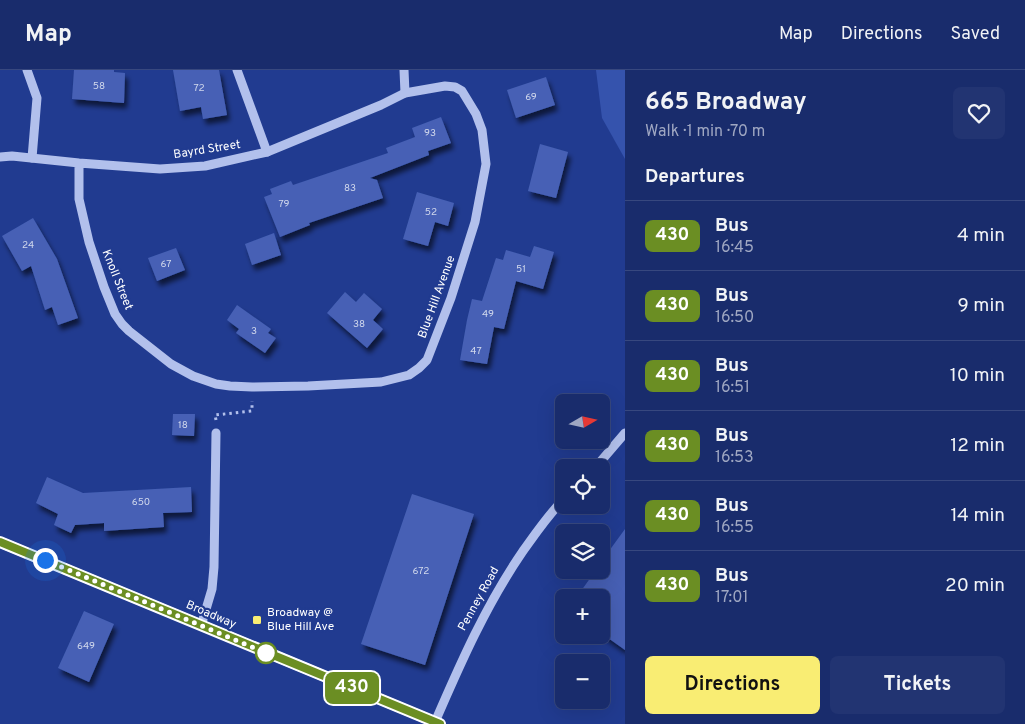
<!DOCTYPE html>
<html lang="en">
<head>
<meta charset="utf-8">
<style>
	body { margin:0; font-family:Overpass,sans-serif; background:#223472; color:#f1f3f6; height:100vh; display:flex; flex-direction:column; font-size:19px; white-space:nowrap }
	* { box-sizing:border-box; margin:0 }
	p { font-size:16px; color:#9fa7c2 }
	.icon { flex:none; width:28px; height:28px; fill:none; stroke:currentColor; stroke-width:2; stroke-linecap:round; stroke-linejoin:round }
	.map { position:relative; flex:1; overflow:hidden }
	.drawer { display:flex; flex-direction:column; background:#192c6c; width:400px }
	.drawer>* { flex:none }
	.badge { padding:0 10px; border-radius:8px; font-size:18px; line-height:32px }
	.needle { width:32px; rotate:81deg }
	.tools { position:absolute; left:555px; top:324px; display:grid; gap:10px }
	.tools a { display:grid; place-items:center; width:55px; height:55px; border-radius:8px; background:#192c6c; box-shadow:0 5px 20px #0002,0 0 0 1px #37487f; font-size:25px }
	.you { position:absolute; width:25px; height:25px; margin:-12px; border:4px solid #fff; border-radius:50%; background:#1a73e8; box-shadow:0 0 0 8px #1a73e833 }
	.map>.badge { position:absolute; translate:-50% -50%; box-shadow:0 0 0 2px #fff }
	h2 { padding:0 20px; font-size:19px; line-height:45px }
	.round { display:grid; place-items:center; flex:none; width:52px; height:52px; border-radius:8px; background:#223472 }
	.summary { display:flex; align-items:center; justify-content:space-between; height:85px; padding:0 20px }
	h1 { font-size:24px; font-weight:700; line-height:38px }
	.button { display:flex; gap:10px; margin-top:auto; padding:10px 20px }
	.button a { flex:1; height:58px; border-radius:8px; background:#f9ed73; color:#111; font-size:20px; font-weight:700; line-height:58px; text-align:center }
	.button a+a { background:#223472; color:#f1f3f6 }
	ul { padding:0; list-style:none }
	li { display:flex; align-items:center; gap:15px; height:70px; padding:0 20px; border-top:1px solid #37487f }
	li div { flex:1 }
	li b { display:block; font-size:19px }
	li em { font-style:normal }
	li .badge { min-width:55px; font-weight:700; text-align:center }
	header { display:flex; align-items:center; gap:30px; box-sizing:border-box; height:70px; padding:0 25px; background:#192c6c; border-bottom:1px solid #37487f }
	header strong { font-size:24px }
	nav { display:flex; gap:28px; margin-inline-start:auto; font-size:18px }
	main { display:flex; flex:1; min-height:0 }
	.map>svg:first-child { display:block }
	.green { fill:#3553ad }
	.building { fill:#4661b5; filter:url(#shadow) }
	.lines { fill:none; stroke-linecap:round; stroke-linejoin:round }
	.path { stroke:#b2c0ec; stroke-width:3; stroke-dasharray:2.5 4; stroke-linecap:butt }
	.minor { stroke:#b2c0ec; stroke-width:9 }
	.major { stroke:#f7f9ff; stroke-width:12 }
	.line-casing { stroke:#fff; stroke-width:11 }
	.line { stroke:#6b8e23; stroke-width:8 }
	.walk { stroke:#fff; stroke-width:5; stroke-dasharray:0 9 }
	.poi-dot { fill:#f9ed73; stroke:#213b90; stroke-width:2 }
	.stop-dot { fill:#fff; stroke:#6b8e23; stroke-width:2.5 }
	.labels { text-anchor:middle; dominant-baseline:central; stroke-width:4.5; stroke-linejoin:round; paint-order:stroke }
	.number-label { font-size:10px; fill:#d1d8ec }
	.street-label { font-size:12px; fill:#fff; stroke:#213b90 }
	.poi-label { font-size:12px; fill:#fff; stroke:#213b90; text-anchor:start }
</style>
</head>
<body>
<header>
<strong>Map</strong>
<nav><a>Map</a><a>Directions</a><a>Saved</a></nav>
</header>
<main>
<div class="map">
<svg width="625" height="654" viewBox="0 0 625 654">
	<defs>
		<filter id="shadow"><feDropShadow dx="3" dy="5.5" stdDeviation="2.5" flood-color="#0009"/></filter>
	</defs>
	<rect width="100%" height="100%" fill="#213b90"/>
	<path class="green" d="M596,0h29v89l-23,-41z"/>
	<g class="building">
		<path d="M74,0h40v2l11,1 -1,30 -52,-4z"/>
		<path d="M173,0h46l8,45 -24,4 -2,-12 -21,4z"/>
		<path d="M546,7l9,28 -39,13 -9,-28z"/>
		<path d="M441,47l10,26 -23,8 1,4 -59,23 7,2 6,18 -74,25 1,2 -30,12 -16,-40 8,-3 -2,-5 21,-8 2,4 95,-32 -2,-5 29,-11 -3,-9z"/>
		<path d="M540,74l28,8 -12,46 -28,-7z"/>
		<path d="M417,122l37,11 -6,23 -13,-4 -7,24 -25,-7z"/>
		<path d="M33,148l24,41 21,59 -20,7 -6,-18 -7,3 -14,-44 -9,5 -20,-35z"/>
		<path d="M274,163l7,22 -29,10 -7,-21z"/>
		<path d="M534,176l20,6 -11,37 -27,-8 -12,48 -10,-2 -7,37 -27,-4 7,-40 5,-21 10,2 14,-43 7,2 3,-10 24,7z"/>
		<path d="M176,178l9,22 -28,11 -9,-23z"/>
		<path d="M345,222l11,10 8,-9 18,16 -9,11 10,9 -16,19 -40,-35z"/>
		<path d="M237,235l34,24 -3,4 8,5 -11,15 -29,-20 3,-4 -12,-9z"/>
		<path d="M173,344h22l-1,22 -22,-1z"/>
		<path d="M47,407l36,16 108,-6 1,25 -29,1 1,14 -60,4v-8l-29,2 -4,8 -17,-8 4,-11 -22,-11z"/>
		<path d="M412,424l62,20 -49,151 -64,-21z"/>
		<path d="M625,459v121l-24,-17v-35h-25l20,-28h5v-8z"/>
		<path d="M84,541l30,13 -25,58 -31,-14z"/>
	</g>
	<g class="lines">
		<path class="path" d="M216,350l-1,-5 37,-4v-10"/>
		<g class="minor">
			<path d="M27,0l10,28 -5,60"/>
			<path d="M237,0l30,82"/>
			<path d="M404,0l1,23"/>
			<path d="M0,87l12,-1 67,7 81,6 45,-3 62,-14 114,-47 24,-12 40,-7 10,1 7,4 14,23 6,16 4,34 -11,58 -24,76 -24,62 -8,8 -10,7 -28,7 -73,4 -56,1 -22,-1 -14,-2 -23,-8 -22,-12 -42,-33 -7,-7 -7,-10 -11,-27 -15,-45 -10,-43v-36"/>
			<path d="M595,398l30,-35"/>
			<path d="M201,556l11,-37 2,-22 2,-134"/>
			<path d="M435,652c26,-60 51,-117 88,-171 13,-18 25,-36 41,-52"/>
		</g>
		<path class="major" d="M0,472l440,182"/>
	</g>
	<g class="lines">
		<g class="line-casing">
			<path id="line" d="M0,472l440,182"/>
		</g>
		<use href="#line" class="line"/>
		<path class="walk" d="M45,490l226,95 -5,-2"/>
	</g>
	<rect class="poi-dot" x="252" y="545" width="10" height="10" rx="2.5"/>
	<circle class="stop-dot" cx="266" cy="583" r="10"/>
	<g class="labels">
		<g class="number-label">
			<text x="99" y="16">58</text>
			<text x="199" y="18">72</text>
			<text x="531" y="27">69</text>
			<text x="430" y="63">93</text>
			<text x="350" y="118">83</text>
			<text x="284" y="134">79</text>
			<text x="431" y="142">52</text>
			<text x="28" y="175">24</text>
			<text x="166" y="194">67</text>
			<text x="521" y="199">51</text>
			<text x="488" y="244">49</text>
			<text x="359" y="254">38</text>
			<text x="254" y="261">3</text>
			<text x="476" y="281">47</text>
			<text x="183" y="355">18</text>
			<text x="141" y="432">650</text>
			<text x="421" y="501">672</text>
			<text x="86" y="576">649</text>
		</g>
		<g class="street-label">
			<text transform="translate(207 80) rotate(-9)">Bayrd Street</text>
			<text transform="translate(117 210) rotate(68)">Knoll Street</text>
			<text transform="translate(437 227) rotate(-70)">Blue Hill Avenue</text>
			<text transform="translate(479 529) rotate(-61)">Penney Road</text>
			<text transform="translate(211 545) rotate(23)">Broadway</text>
		</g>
		<g class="poi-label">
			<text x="267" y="543">Broadway @<tspan x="267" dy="14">Blue Hill Ave</tspan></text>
		</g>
	</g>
</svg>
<div class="tools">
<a><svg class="needle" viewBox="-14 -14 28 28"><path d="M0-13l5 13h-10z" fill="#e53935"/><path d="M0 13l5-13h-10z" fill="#9fa7c2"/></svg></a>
<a><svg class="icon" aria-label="locate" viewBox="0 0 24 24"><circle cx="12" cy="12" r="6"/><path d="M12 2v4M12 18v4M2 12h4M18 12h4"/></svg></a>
<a><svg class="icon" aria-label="layers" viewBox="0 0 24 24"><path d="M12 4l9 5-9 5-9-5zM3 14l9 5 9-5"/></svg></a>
<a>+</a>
<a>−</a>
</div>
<div class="you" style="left:45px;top:490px"></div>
<b class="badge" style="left:352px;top:618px;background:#6b8e23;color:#fff">430</b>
</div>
<section class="drawer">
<div class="summary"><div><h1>665 Broadway</h1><p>Walk · 1 min · 70 m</p></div><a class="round"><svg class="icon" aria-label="heart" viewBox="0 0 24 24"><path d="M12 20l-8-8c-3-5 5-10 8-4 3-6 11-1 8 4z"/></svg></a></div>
<h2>Departures</h2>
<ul>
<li><span class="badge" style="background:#6b8e23;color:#fff">430</span><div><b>Bus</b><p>16:45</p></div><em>4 min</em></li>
<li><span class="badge" style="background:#6b8e23;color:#fff">430</span><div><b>Bus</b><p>16:50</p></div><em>9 min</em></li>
<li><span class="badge" style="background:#6b8e23;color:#fff">430</span><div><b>Bus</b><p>16:51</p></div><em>10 min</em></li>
<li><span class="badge" style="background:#6b8e23;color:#fff">430</span><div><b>Bus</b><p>16:53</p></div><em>12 min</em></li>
<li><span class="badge" style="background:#6b8e23;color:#fff">430</span><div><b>Bus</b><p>16:55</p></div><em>14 min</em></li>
<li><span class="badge" style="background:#6b8e23;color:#fff">430</span><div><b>Bus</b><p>17:01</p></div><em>20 min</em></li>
</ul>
<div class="button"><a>Directions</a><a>Tickets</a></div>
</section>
</main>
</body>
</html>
